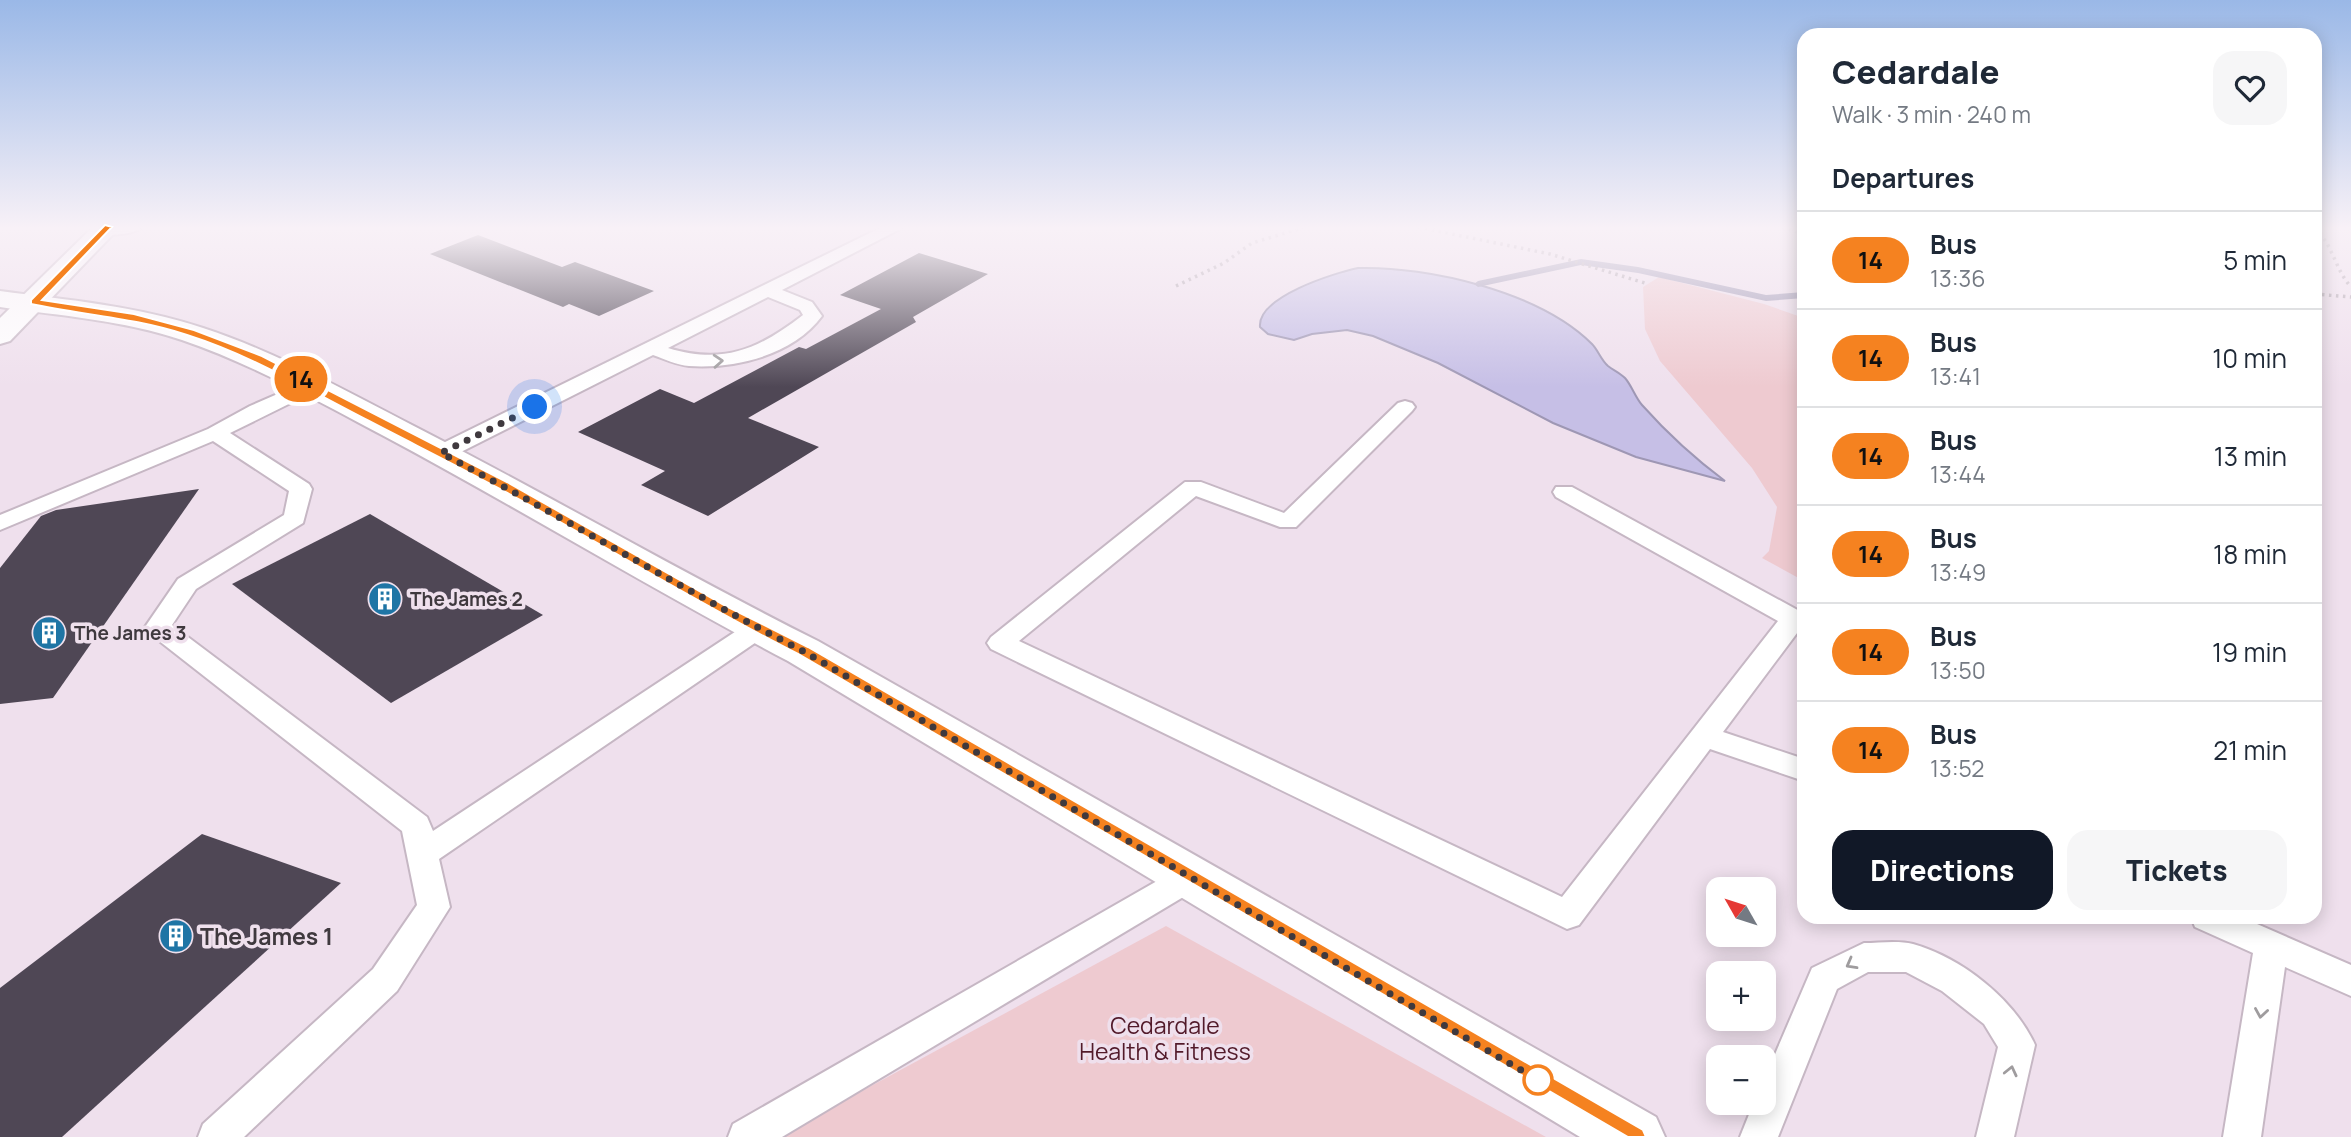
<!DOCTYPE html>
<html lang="en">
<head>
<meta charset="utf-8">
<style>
	body { margin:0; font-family:Manrope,sans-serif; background:#f6f6f7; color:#1f2937; height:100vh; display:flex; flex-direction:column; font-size:26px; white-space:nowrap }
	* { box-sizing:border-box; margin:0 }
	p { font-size:23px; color:#747a83 }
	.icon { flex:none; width:38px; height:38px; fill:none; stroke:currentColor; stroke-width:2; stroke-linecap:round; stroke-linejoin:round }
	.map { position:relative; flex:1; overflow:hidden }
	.drawer { position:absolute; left:1797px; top:28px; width:525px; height:896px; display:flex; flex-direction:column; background:#fff; border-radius:21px; box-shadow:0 4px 18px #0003 }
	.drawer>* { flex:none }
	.badge { padding:0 14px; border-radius:23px; font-size:24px; line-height:46px }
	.needle { width:46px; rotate:309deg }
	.tools { position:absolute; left:1706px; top:877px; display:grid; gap:14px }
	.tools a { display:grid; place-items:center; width:70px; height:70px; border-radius:14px; background:#fff; box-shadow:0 4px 18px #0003; font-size:35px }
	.you { position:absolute; width:35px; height:35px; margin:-18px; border:5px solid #fff; border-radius:50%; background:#1a73e8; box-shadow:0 0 0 10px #1a73e833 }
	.map>.badge { position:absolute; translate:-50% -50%; box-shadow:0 0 0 4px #fff }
	h2 { padding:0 35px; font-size:26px; line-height:63px }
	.round { display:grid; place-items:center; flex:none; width:74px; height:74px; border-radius:21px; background:#f6f6f7 }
	.head { display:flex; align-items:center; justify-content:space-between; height:119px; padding:0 35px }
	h1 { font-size:33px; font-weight:800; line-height:52px }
	.button { display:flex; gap:14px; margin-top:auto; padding:14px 35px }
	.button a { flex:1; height:80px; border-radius:21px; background:#111827; color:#fff; font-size:28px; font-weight:800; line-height:80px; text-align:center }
	.button a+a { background:#f6f6f7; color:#1f2937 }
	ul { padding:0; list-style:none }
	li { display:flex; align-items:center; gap:21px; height:98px; padding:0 35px; border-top:2px solid #e0e1e3 }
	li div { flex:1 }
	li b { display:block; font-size:26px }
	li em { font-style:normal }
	li .badge { min-width:77px; font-weight:700; text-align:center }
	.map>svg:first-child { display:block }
	.green { fill:#eecad0 }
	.water { fill:#c6bfe6; stroke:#9e97b4; stroke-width:2 }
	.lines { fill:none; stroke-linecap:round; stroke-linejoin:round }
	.stream { fill:#9e97b4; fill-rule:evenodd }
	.building { fill:#4f4755 }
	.service-casing { stroke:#c6b7c4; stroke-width:4 }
	.tertiary-casing { stroke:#c6b7c4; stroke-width:4 }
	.primary-casing { stroke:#c6b7c4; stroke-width:4 }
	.path { stroke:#aba0aa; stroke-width:3.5; stroke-dasharray:2.5 4.5; stroke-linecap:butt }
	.service { fill:#fff; fill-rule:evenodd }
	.tertiary { fill:#fff; fill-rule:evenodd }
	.primary { fill:#fff; fill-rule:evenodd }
	.oneway { stroke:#9f9c9e }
	.line { fill:#f58220; stroke:#fff; stroke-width:2 }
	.walk { stroke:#3f393e; stroke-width:7; stroke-dasharray:0 12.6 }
	.stop-dot { fill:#fff; stroke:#f58220; stroke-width:3.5 }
	.labels { text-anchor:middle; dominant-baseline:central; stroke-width:7; stroke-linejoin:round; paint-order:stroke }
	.poi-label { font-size:19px; font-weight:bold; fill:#3f393e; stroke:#efe0ed; text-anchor:start }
	.near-poi-label { font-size:23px; font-weight:bold; fill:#3f393e; stroke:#efe0ed; text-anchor:start }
	.near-park-label { font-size:23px; fill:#521a2a; stroke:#efe0ed }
</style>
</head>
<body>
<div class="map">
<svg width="2351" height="1137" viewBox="0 0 2351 1137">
	<rect width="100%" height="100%" fill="#efe0ed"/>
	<g class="green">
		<path d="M1659,277l105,27 40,14v263l-42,-23 7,-7 8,-44 -25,-39 -92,-107 -15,-32 -2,-42z"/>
		<path d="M1166,926l380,211h-769z"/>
	</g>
	<path class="water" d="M1358,268c71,-2 182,24 234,76 6,6 9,16 16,22 5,4 12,7 17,12 7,8 10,19 17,27 25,28 52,53 83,76l-89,-24 -83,-34 -115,-60 -65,-27 -26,-6 -35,4 -18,6 -26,-6 -8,-7c-3,-30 74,-54 98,-59z"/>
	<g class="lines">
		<path class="stream" d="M1581,259l57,8 128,28 38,-3v6l-38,3 -128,-28 -57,-8 -103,22 -4,-3 4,-3z"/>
	</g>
	<g class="building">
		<path d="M478,235l84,32 13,-5 79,29 -55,25 -30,-12 -6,3 -133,-53z"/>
		<path d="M919,253l69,21 -75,43 3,5 -168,96 71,29 -111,69 -67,-31 24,-14 -87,-39 82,-43 34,14 105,-56 7,2 75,-40 -41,-14z"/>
		<path d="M199,489l-146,209 -53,6v-136l41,-52 15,-6z"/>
		<path d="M370,514l173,101 -152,88 -159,-119z"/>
		<path d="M202,834l139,49 -279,254h-62v-149z"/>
	</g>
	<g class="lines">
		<g class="service-casing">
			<g id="service">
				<path d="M99,227h43c-9,8 -31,9 -43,6z"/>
				<path d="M882,227h22l-122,63 30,12 10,14c-29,39 -86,53 -133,50 -12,-1 -25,-7 -36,-11l-204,103h-16l-3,-5 3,-5zM768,297l32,13 3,5c-44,34 -79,50 -135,33z"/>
				<path d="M312,379l7,2 3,4 -3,4 -89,44 79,51 3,5 -9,34 -107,66 -24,36 255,192 6,14 317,-209 9,-2 9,2 4,6 -4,6 -329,225 11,48 -53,84 -153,146h-46l5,-13 170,-155 44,-64 -15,-74 -253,-198 -4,-6 33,-48 106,-64 5,-24 -76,-50 -213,89v-15l208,-86 42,-23z"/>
				<path d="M1405,401l7,2 3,4 -3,4 -116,116h-16l-84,-31 -177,145 543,256 216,-276 -222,-124 -3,-5 3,-5h16l231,126v12l-80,107 81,27v22l-94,-32 -131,176 -12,4 -576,-280 -4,-6 4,-6 194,-155h16l83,31 114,-110z"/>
				<path d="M1189,865l11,4 5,9 -5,9 -418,250h-54l5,-13 445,-255z"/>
				<path d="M2191,917h50l110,48v31l-66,-29 -24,170h-38l30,-184 -58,-26z"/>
				<path d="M1864,943c15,0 34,-3 49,1 49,14 101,55 122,101l-21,92h-38l22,-90 -14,-23 -42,-33 -36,-19h-38l-31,17 -59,148h-38l14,-35h10v-22l48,-112z"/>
			</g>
		</g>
		<g class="tertiary-casing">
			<path id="tertiary" d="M0,291c68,9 138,15 203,37 73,24 139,61 207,96 137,70 270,148 408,217l838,476 9,20h-85l-792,-476c-137,-72 -269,-153 -406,-226 -66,-35 -130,-71 -200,-95 -59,-20 -121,-24 -182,-33z"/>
		</g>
		<g class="primary-casing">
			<path id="primary" d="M93,227h27l-110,114 -10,3v-26z"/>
		</g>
		<g class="path">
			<path d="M1418,227l132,27 98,30"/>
			<path d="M1782,227l22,7"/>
			<path d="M2315,228c18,17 20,41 36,59"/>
			<path d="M1176,286l48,-23 28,-20 53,-16"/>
			<path d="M2315,294l36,3"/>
		</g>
		<use href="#service" class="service"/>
		<use href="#tertiary" class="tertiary"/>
		<use href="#primary" class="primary"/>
	</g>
	<defs><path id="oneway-chevron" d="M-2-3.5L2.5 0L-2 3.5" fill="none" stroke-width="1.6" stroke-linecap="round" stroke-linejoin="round" transform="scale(1.75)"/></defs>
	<g class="oneway">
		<use href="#oneway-chevron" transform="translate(718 361) rotate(-4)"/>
		<use href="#oneway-chevron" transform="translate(1851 964) rotate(151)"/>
		<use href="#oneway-chevron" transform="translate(2261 1013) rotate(99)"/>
		<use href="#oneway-chevron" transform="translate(2011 1071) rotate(-77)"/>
	</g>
	<linearGradient id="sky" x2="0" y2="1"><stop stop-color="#9ab8e7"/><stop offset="0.59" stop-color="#f8f1f7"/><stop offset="1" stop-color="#f8f1f7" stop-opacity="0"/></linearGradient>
	<rect width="2351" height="387" fill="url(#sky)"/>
	<path class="line" d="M105,225l7,2 -70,73 92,14 60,16 68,26 245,126 219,124 82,41 835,483 3,7h-18l-830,-483c-103,-52 -200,-113 -302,-167 -42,-23 -85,-44 -127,-66 -61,-31 -116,-65 -182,-86 -51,-17 -104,-20 -156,-31v-4z"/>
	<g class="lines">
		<path class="walk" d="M535,407l-94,46c122,64 239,135 362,198l735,429"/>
	</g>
	<defs>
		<g id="building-disc" transform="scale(1.75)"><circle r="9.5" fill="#1f75a5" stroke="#efe0ed"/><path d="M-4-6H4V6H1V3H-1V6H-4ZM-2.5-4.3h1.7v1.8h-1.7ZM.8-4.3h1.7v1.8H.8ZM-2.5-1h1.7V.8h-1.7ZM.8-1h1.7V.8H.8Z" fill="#fff"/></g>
	</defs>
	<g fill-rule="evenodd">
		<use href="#building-disc" x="385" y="599"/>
		<use href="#building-disc" x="49" y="633"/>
		<use href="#building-disc" x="176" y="936"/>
	</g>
	<circle class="stop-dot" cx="1538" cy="1080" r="14"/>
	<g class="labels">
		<g class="poi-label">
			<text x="410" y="599">The James 2</text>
			<text x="74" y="633">The James 3</text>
		</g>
		<g class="near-poi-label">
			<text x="200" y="936">The James 1</text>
		</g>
		<g class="near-park-label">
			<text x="1165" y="1025">Cedardale<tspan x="1165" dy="26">Health &amp; Fitness</tspan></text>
		</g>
	</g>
</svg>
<div class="tools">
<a><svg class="needle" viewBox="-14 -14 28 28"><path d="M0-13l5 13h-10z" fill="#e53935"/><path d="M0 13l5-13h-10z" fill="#747a83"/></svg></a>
<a>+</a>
<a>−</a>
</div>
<div class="you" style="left:535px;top:407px"></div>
<b class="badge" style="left:301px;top:379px;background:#f58220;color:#111">14</b>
<section class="drawer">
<div class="head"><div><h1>Cedardale</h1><p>Walk · 3 min · 240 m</p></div><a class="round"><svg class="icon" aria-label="heart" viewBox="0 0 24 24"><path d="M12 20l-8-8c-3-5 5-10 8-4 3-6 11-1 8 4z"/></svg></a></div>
<h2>Departures</h2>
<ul>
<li><span class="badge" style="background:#f58220;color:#111">14</span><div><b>Bus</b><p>13:36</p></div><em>5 min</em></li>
<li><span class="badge" style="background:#f58220;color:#111">14</span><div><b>Bus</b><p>13:41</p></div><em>10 min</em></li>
<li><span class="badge" style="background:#f58220;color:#111">14</span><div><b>Bus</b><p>13:44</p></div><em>13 min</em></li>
<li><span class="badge" style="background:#f58220;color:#111">14</span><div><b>Bus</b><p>13:49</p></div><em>18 min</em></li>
<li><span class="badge" style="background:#f58220;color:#111">14</span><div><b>Bus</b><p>13:50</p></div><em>19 min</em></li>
<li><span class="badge" style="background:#f58220;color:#111">14</span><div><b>Bus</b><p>13:52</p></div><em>21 min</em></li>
</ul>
<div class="button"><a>Directions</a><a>Tickets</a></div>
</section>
</div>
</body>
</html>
